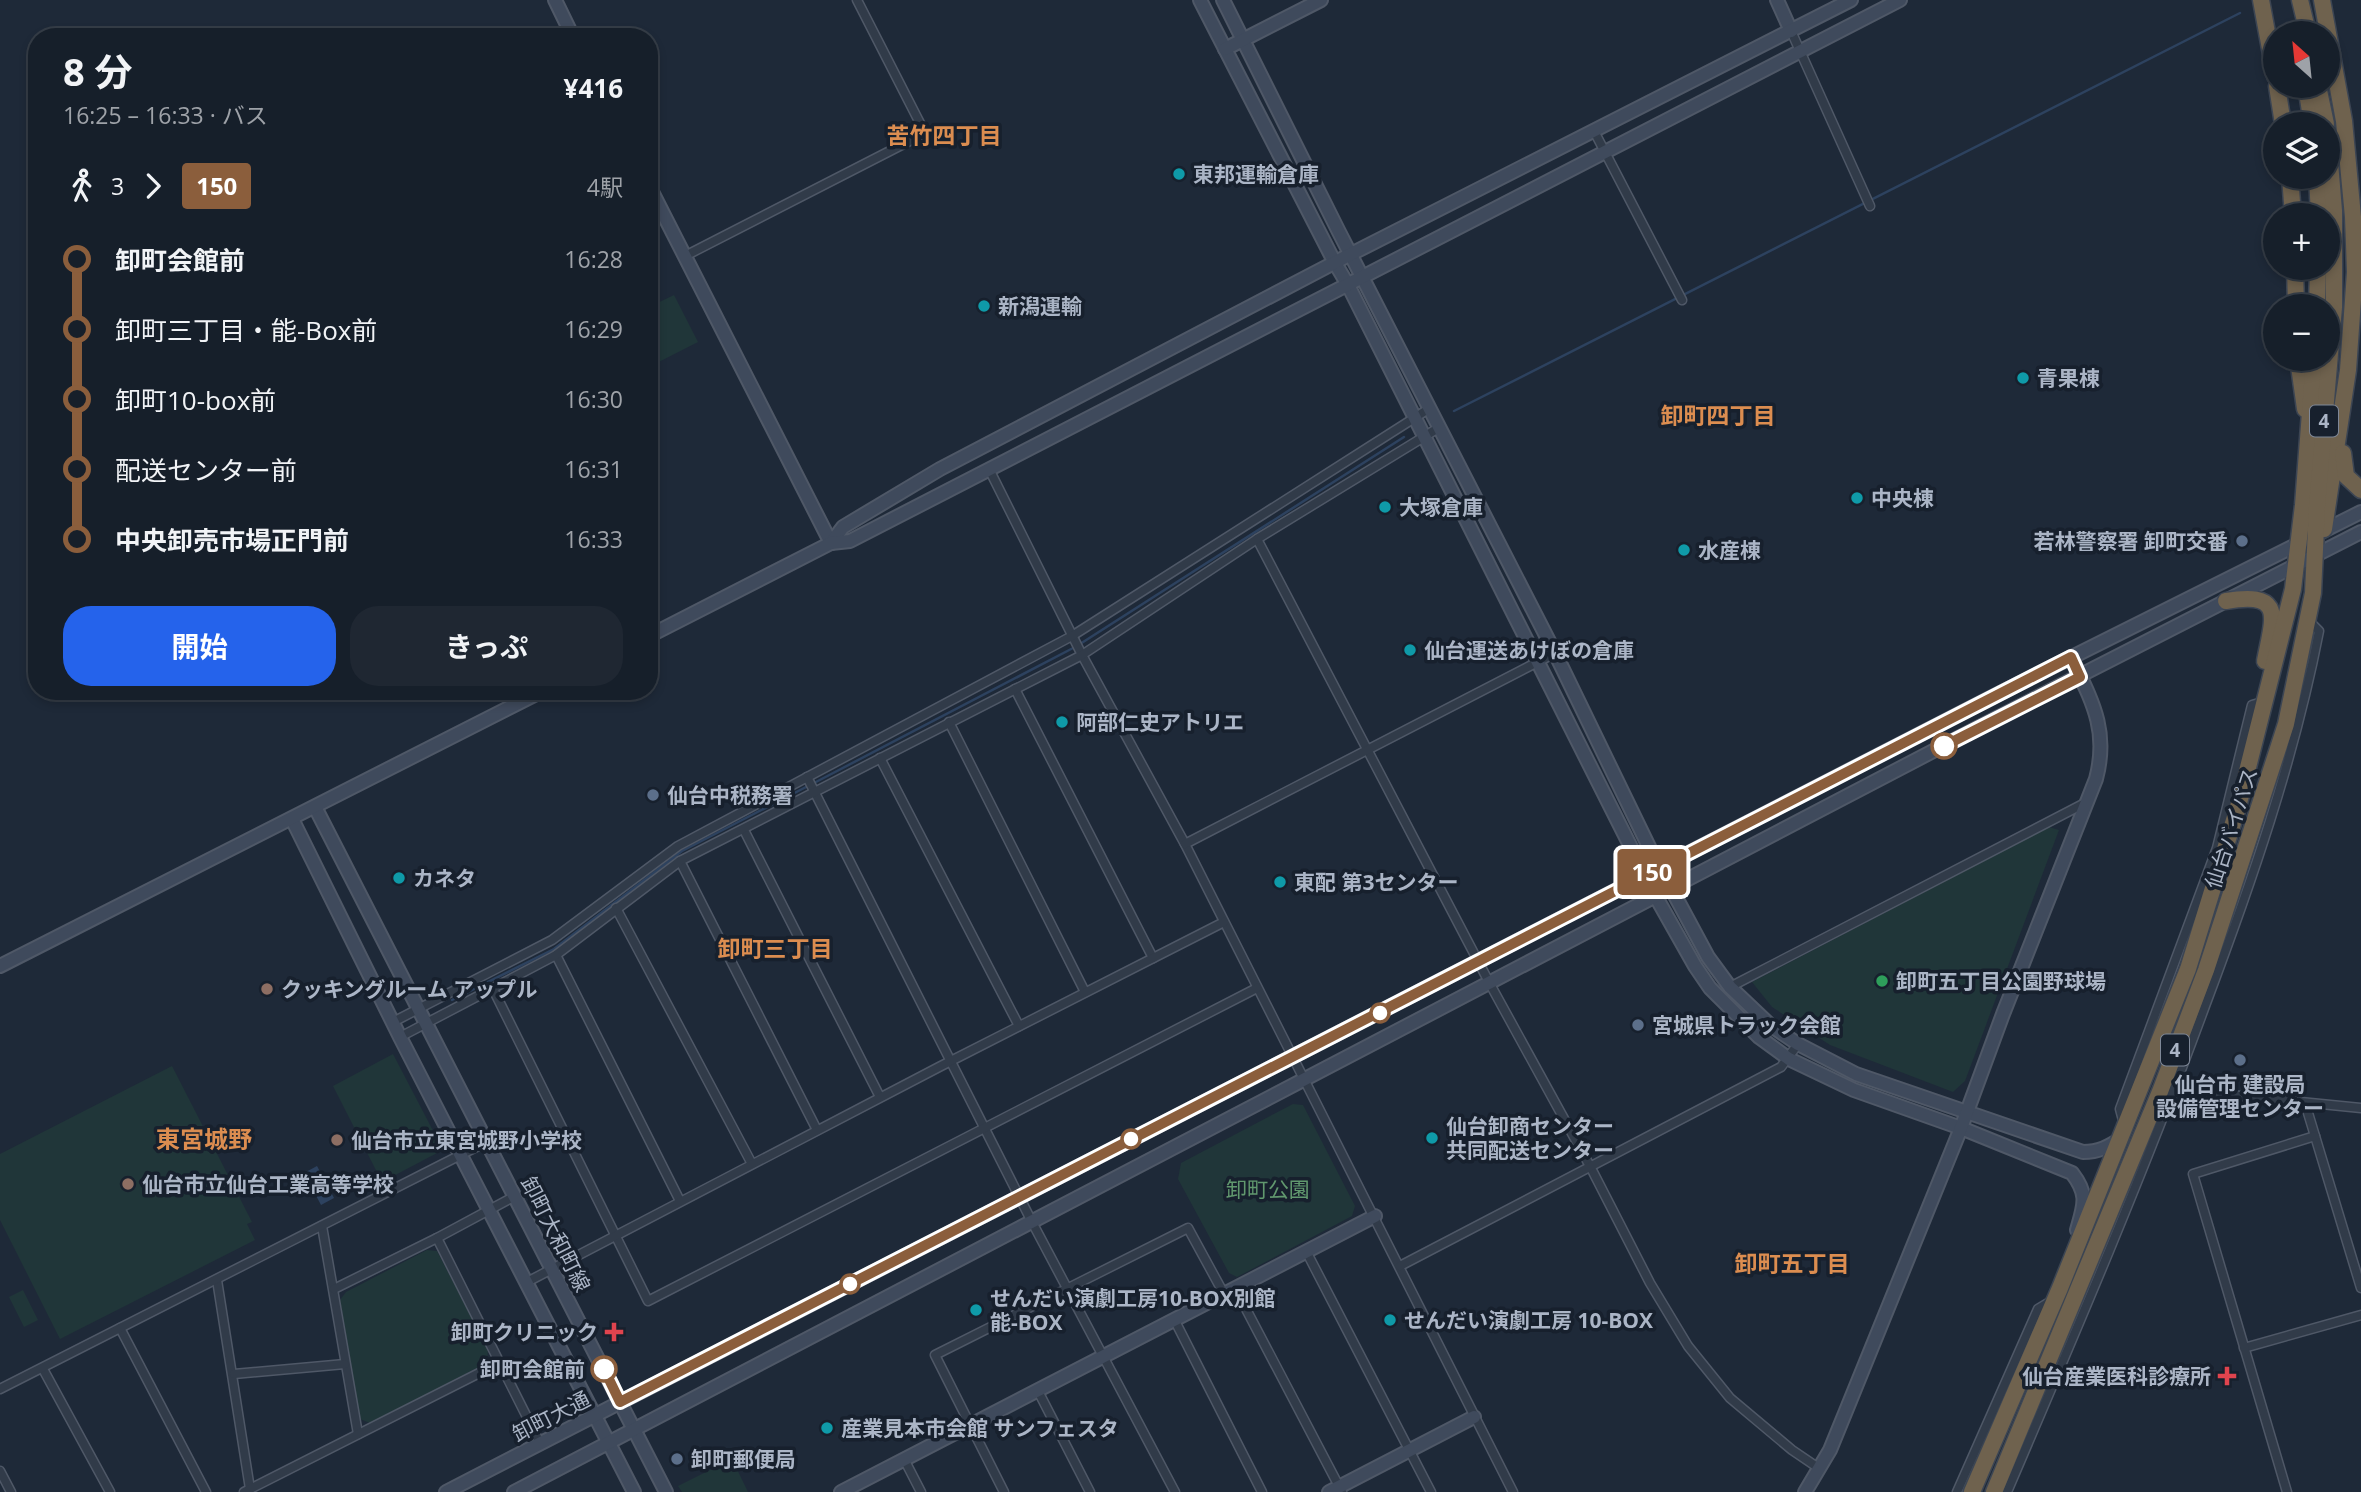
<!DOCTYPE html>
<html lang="ja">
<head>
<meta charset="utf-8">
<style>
	body { margin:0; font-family:"Open Sans","Noto Sans JP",sans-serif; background:#1f2732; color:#f1f3f6; height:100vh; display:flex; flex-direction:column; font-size:26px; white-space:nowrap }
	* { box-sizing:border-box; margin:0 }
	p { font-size:23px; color:#9ea2a8 }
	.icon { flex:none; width:38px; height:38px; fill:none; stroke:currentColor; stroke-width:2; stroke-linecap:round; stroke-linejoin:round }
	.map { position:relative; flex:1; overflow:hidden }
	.side { position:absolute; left:28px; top:28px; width:630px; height:672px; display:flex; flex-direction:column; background:#161f2a; border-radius:28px; box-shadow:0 4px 10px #0003,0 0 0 2px #353d47 }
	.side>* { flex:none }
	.badge { padding:0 14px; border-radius:5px; font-size:24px; line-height:46px }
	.needle { width:46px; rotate:333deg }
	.buttons { position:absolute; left:2263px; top:21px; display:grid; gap:14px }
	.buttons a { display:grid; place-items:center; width:77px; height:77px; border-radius:50%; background:#161f2a; box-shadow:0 4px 10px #0003,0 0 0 2px #353d47; font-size:35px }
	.map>.badge { position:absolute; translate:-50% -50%; box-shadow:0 0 0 4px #fff }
	.legs { display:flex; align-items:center; gap:10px; height:77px; padding:0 35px; font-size:23px }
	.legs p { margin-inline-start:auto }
	.head { display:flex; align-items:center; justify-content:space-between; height:119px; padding:0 35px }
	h1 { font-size:38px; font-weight:700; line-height:52px }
	.cta { display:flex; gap:14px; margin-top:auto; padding:14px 35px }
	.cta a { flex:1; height:80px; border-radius:28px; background:#2563eb; color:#fff; font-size:28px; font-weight:700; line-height:80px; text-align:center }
	.cta a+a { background:#1f2732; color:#f1f3f6 }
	ul { padding:0 35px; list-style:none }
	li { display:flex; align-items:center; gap:24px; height:70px; font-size:26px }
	li i { display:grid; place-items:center; width:10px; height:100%; margin:0 9px; background:currentColor }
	li i::after { content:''; width:18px; height:18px; margin:-9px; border:5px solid; border-radius:50%; background:#161f2a }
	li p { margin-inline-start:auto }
	li:first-child i { background:linear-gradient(#0000 50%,currentColor 0) }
	li:last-child i { background:linear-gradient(currentColor 50%,#0000 0) }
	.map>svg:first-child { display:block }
	.green { fill:#203639 }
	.water { fill:#2d425f }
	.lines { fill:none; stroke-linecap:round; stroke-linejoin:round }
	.stream { stroke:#2d425f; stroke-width:2.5 }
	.street-casing { stroke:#4f5867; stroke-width:11 }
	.secondary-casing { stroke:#4f5867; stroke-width:16 }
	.highway-casing { stroke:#3c4553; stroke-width:19 }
	.street { stroke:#313b49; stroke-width:8 }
	.secondary { stroke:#3f4a5c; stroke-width:12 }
	.highway { stroke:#6f624e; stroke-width:16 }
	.line-1-casing { stroke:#fff; stroke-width:16 }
	.line-1 { stroke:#8b5e3c; stroke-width:10 }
	.culture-dot { fill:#0f9aa8; stroke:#17202d; stroke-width:2.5 }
	.service-dot { fill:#5c6f8a; stroke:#17202d; stroke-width:2.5 }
	.stop-1-dot { fill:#fff; stroke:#8b5e3c; stroke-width:3.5 }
	.leisure-dot { fill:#2e9e5b; stroke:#17202d; stroke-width:2.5 }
	.education-dot { fill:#8d6e63; stroke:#17202d; stroke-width:2.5 }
	.health-dot { fill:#e0444e; stroke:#17202d; stroke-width:2.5 }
	.labels { text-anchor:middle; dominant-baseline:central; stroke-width:7; stroke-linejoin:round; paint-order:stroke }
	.shield { fill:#17202d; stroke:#7f8898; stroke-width:2 }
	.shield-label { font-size:19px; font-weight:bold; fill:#abb5c6 }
	.poi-label { font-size:21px; font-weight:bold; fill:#abb5c6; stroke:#17202d; text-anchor:start }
	.street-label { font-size:21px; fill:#abb5c6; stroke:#17202d }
	.park-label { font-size:21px; fill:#61986e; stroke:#17202d }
	.stop-label { font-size:21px; font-weight:bold; fill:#abb5c6; stroke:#17202d; text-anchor:end }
	.neighbourhood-label { font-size:23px; font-weight:bold; fill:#dc8d50; stroke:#17202d }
	.quarter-label { font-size:24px; font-weight:bold; fill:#dc8d50; stroke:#17202d }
</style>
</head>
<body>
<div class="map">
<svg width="2361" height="1492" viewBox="0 0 2361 1492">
	<rect width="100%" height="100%" fill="#1e2938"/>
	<g class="green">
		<path d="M674,295l24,47 -49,25v-60z"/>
		<path d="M2049,827l10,3 -94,251 -12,11 -123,-47 -58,-38 -20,-25z"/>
		<path d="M393,1054l48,92 -2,6 -57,30 -49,-96z"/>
		<path d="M172,1066l80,156 -5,2 8,16 -195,99 -60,-119v-66z"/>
		<path d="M1293,1104l10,1 52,101 -3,10 -115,61 -8,-4 -51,-94 3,-16z"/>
		<path d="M427,1250l10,1 51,98 -1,14 -117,60 -10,-4 -20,-119 6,-8z"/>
		<path d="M23,1290l15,30 -14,7 -15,-30z"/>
		<path d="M732,1459l16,33h-66l-4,-6z"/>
	</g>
	<path class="water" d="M317,1166l17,32 -13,7 -17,-32z"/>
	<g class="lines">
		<g class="stream">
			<path d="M1454,411l786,-398"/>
			<path d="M1080,644l324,-207"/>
			<path d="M814,783l261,-136"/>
			<path d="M452,1000l102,-51 128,-98 126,-65"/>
		</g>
		<g class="street-casing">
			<g id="street">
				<path d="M1791,31l79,175"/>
				<path d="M1594,131l88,169"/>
				<path d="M685,256l240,-123 -68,-133"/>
				<path d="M989,469l93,186 103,189 328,648"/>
				<path d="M1257,539l233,445 101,184 59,115 38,63 42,52 62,52 28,19"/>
				<path d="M1015,689l138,269"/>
				<path d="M949,722l136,270"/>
				<path d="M880,758l139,268"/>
				<path d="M807,777l225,445 143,270"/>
				<path d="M744,830l136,267"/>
				<path d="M1185,844l370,-191"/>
				<path d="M680,861l137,269"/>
				<path d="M616,908l136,256"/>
				<path d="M556,955l124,246"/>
				<path d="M1730,987l357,-185"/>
				<path d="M493,989l155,312 609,-313"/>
				<path d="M393,1022l159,-82 126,-94 394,-210 358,-228"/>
				<path d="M400,1037l156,-82 124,-94 402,-206 175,-116 183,-112"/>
				<path d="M2171,1089l190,19"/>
				<path d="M2305,1103l56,185"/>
				<path d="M2124,1124l-4,-15 97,-261 35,-143 14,-4"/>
				<path d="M322,1226l36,208"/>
				<path d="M437,1238l103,205"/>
				<path d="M1306,1251l125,241"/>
				<path d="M1400,1266l381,-199 17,-23"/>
				<path d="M217,1280l33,209"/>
				<path d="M527,1282l414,-216 283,-144"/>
				<path d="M1235,1288l107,204"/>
				<path d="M334,1289l103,-51 78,-42"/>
				<path d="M1174,1319l88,173"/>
				<path d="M120,1328l86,164"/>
				<path d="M2244,1348l117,-33"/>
				<path d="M43,1369l67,123"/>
				<path d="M234,1374l111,-10"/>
				<path d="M0,1389l486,-247"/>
				<path d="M1037,1389l53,103"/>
				<path d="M904,1459l17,33"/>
				<path d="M0,1471l11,21"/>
				<path d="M244,1492l255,-129"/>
				<path d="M1004,1492l-69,-137 253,-127 36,66"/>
				<path d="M1957,1492l81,-183 15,-9"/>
				<path d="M2007,1492c69,-161 138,-322 198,-486 46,-122 89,-246 114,-375l-12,-12"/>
				<path d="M2287,1492l-94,-318 122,-38"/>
			</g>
		</g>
		<g class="secondary-casing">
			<g id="secondary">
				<path d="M555,0l18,37"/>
				<path d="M1200,0l135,263 13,22 308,612 39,69 15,22 49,49 30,22 65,31 107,38 111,45c17,22 12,32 5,57"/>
				<path d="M1223,0l116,232 216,421 96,198 57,106 22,30 40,38 28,19 58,30 227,78c16,0 25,-5 39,-14"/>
				<path d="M1777,0l14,31"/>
				<path d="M1225,49l96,-49"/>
				<path d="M649,186l182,357"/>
				<path d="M2319,533l42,-21"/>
				<path d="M831,543l12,-16 97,-58 411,-215 500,-254"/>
				<path d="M649,636l182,-93 19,-2 1050,-541"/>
				<path d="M315,807l351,685"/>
				<path d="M292,819l108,218 234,455"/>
				<path d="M0,966l542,-275"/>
				<path d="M446,1492l1536,-790 320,-160"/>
				<path d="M514,1492l1467,-766 380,-194"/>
				<path d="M841,1492l534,-276"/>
				<path d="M1329,1492l145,-75"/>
				<path d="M1805,1492l25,-42 18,-44 113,-278 42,-114 93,-235c13,-49 -4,-78 -25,-122"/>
			</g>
		</g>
		<g class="highway-casing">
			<g id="highway">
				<path d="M2261,0l14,76"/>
				<path d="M2300,0l8,33"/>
				<path d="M2322,0l22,121 9,96 2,55 -7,98 -24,159"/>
				<path d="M2277,86l6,38"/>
				<path d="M2306,86l6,38"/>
				<path d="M2318,86l8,38"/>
				<path d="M2290,177l3,38"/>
				<path d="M2317,177l2,38"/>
				<path d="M2295,268l1,38"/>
				<path d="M2317,306l1,-38"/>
				<path d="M2298,359l7,50"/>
				<path d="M2343,453l3,23 15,14"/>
				<path d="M2226,601c60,-10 47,17 39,60"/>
				<path d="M1972,1492l88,-204 128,-319 50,-162 55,-218 10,-84 11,-146"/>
				<path d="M1994,1492l167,-403 45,-119 80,-246 27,-131 4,-87 17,-199v-96l-6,-73"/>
			</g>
		</g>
		<use href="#street" class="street"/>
		<use href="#secondary" class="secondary"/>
		<use href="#highway" class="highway"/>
	</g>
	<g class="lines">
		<g class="line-1-casing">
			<path id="line-1" d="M604,1369l16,33 1451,-745 9,20 -136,69"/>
		</g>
		<use href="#line-1" class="line-1"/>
	</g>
	<g class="culture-dot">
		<circle cx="1179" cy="174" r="7"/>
		<circle cx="984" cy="306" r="7"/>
		<circle cx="2023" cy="378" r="7"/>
		<circle cx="1857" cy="498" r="7"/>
		<circle cx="1385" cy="507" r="7"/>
		<circle cx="1684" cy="550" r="7"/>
		<circle cx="1410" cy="650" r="7"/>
		<circle cx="1062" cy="722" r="7"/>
		<circle cx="399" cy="878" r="7"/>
		<circle cx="1280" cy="882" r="7"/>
		<circle cx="1432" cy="1138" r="7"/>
		<circle cx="976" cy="1310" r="7"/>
		<circle cx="1390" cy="1320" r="7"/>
		<circle cx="827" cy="1428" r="7"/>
	</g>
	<g class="service-dot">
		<circle cx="2242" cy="541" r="7"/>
		<circle cx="653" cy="795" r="7"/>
		<circle cx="1638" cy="1025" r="7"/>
		<circle cx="2240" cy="1060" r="7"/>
		<circle cx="677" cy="1459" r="7"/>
	</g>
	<g class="stop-1-dot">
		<circle cx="1944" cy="746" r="12"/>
		<circle cx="1380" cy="1013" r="9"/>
		<circle cx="1131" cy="1139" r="9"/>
		<circle cx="850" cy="1284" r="9"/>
		<circle cx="604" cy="1369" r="12"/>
	</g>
	<circle class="leisure-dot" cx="1882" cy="981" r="7"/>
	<g class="education-dot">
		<circle cx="267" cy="989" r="7"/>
		<circle cx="337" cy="1140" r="7"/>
		<circle cx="128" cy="1184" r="7"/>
	</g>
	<g class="health-dot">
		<path d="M610.5 1321.5h7v7h7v7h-7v7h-7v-7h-7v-7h7z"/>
		<path d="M2223.5 1365.5h7v7h7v7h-7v7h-7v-7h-7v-7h7z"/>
	</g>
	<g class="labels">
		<g class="shield">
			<rect x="2310" y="405.5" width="28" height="31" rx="5"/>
			<rect x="2161" y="1034.5" width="28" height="31" rx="5"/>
		</g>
		<g class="shield-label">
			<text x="2324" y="421">4</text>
			<text x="2175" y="1050">4</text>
		</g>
		<g class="poi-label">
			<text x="1193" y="174">東邦運輸倉庫</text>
			<text x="998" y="306">新潟運輸</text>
			<text x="2037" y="378">青果棟</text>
			<text x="1871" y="498">中央棟</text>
			<text x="1399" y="507">大塚倉庫</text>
			<text x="2228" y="541" text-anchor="end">若林警察署 卸町交番</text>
			<text x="1698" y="550">水産棟</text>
			<text x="1424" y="650">仙台運送あけぼの倉庫</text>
			<text x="1076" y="722">阿部仁史アトリエ</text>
			<text x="667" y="795">仙台中税務署</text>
			<text x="413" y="878">カネタ</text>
			<text x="1294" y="882">東配 第3センター</text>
			<text x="1896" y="981">卸町五丁目公園野球場</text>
			<text x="281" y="989">クッキングルーム アップル</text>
			<text x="1652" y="1025">宮城県トラック会館</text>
			<text x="2240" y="1084" text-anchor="middle">仙台市 建設局<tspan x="2240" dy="24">設備管理センター</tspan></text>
			<text x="1446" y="1126">仙台卸商センター<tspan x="1446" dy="24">共同配送センター</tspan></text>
			<text x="351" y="1140">仙台市立東宮城野小学校</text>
			<text x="142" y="1184">仙台市立仙台工業高等学校</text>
			<text x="990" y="1298">せんだい演劇工房10-BOX別館<tspan x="990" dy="24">能-BOX</tspan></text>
			<text x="1404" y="1320">せんだい演劇工房 10-BOX</text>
			<text x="598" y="1332" text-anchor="end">卸町クリニック</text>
			<text x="2211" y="1376" text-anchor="end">仙台産業医科診療所</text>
			<text x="841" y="1428">産業見本市会館 サンフェスタ</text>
			<text x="691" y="1459">卸町郵便局</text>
		</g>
		<g class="street-label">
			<text transform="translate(2231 828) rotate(-72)">仙台バイパス</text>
			<text transform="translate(556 1234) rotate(63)">卸町大和町線</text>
			<text transform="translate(551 1416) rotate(-27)">卸町大通</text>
		</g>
		<g class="park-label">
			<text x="1268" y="1189">卸町公園</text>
		</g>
		<g class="stop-label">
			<text x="585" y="1369">卸町会館前</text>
		</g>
		<g class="neighbourhood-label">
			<text x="944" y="135">苦竹四丁目</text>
			<text x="1718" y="415">卸町四丁目</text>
			<text x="775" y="948">卸町三丁目</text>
			<text x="1792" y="1263">卸町五丁目</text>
		</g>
		<g class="quarter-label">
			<text x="204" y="1138">東宮城野</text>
		</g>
	</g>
</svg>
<div class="buttons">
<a><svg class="needle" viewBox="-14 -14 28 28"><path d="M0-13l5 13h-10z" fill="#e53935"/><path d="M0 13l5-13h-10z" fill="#9ea2a8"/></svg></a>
<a><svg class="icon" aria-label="layers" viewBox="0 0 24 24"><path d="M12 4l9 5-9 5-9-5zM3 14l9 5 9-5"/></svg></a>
<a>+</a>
<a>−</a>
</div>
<b class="badge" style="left:1652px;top:872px;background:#8b5e3c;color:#fff">150</b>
<section class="side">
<div class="head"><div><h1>8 分</h1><p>16:25 – 16:33 · バス</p></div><b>¥416</b></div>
<div class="legs"><svg class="icon" aria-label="walk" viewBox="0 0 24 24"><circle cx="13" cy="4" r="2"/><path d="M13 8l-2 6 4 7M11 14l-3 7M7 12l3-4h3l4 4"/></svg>3<svg class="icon" aria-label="forward" viewBox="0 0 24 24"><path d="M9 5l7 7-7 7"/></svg><b class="badge" style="background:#8b5e3c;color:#fff">150</b><p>4駅</p></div>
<ul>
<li><i style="color:#8b5e3c"></i><b>卸町会館前</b><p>16:28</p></li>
<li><i style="color:#8b5e3c"></i><span>卸町三丁目・能-Box前</span><p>16:29</p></li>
<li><i style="color:#8b5e3c"></i><span>卸町10-box前</span><p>16:30</p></li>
<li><i style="color:#8b5e3c"></i><span>配送センター前</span><p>16:31</p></li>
<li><i style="color:#8b5e3c"></i><b>中央卸売市場正門前</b><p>16:33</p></li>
</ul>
<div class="cta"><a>開始</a><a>きっぷ</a></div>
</section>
</div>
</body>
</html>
